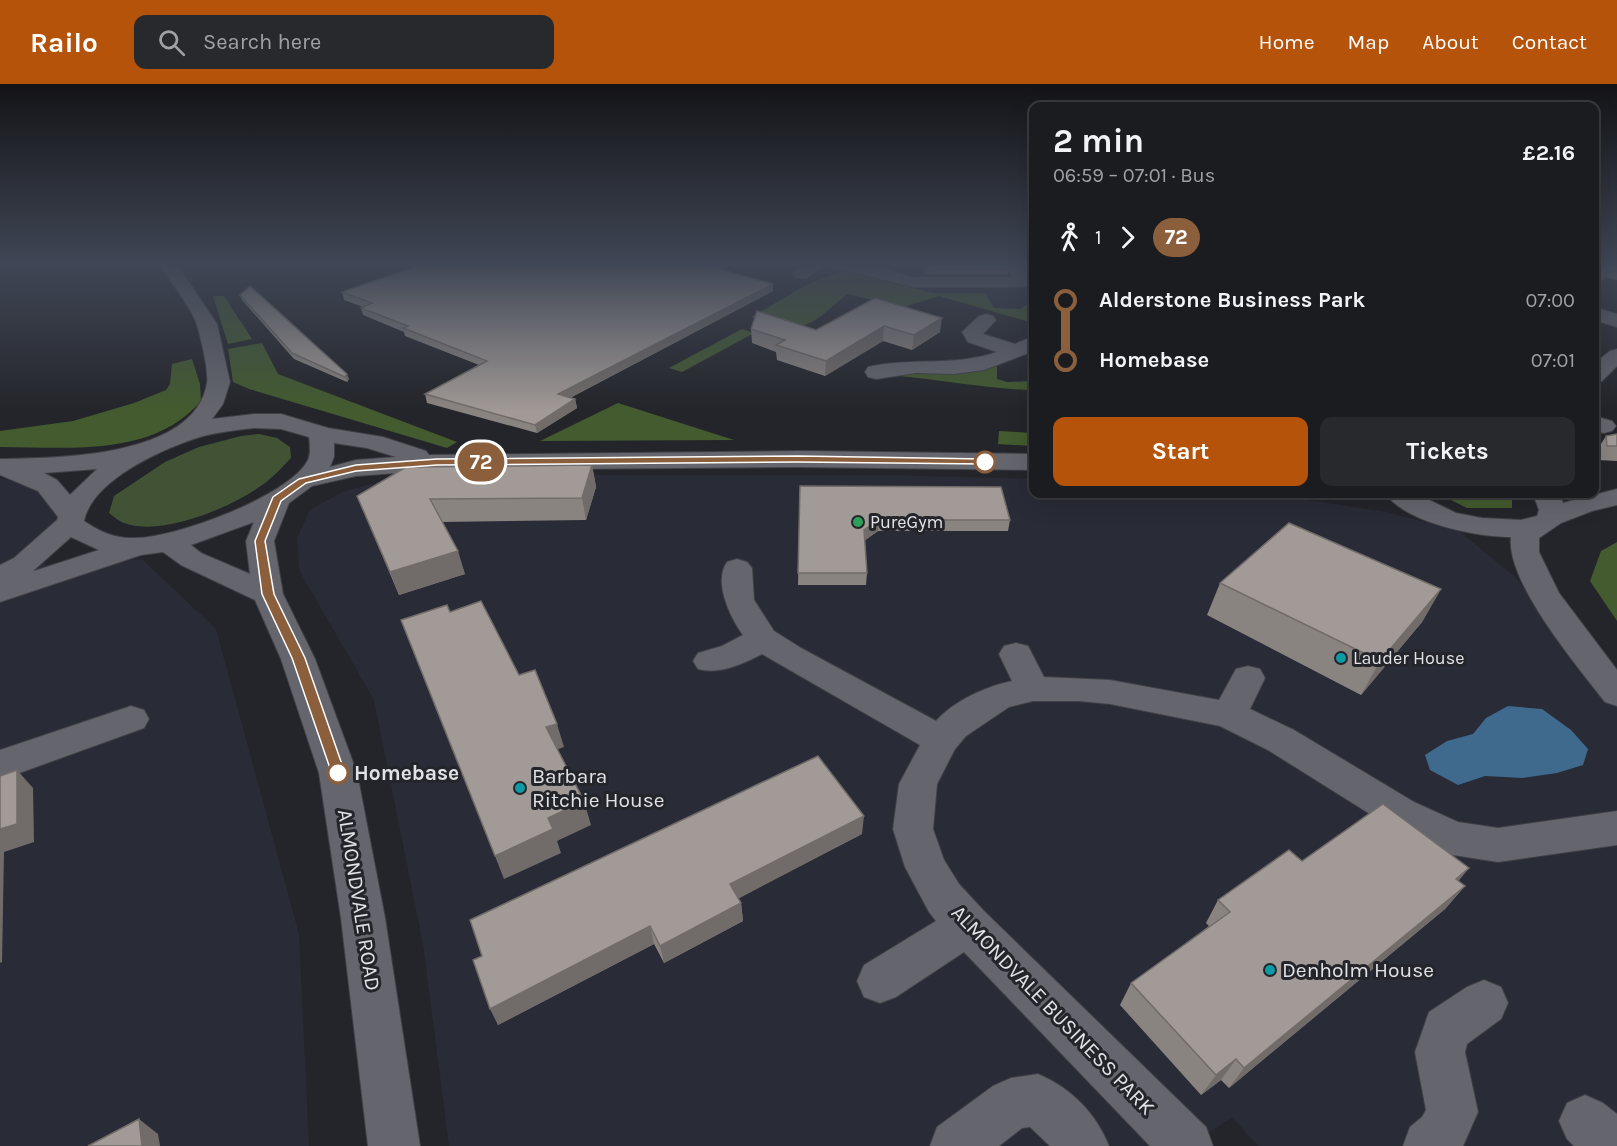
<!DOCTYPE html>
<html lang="en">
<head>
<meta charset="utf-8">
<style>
	body { margin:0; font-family:Karla,sans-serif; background:#28292d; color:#f1f3f6; height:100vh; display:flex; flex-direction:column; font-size:22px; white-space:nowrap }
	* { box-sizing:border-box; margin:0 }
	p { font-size:20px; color:#a0a1a5 }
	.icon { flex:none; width:33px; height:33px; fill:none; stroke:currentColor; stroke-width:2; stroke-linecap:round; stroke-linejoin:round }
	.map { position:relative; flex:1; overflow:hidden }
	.panel { position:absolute; left:1029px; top:18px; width:570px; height:396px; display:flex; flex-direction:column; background:#1b1c20; border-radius:12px; box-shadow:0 6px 24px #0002,0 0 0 2px #393a3e }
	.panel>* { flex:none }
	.badge { padding:0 12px; border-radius:20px; font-size:21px; line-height:39px }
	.map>.badge { position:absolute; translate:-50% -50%; box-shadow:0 0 0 3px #fff }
	.legs { display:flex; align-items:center; gap:9px; height:66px; padding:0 24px; font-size:20px }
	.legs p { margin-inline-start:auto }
	.headline { display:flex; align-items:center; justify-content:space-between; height:102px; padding:0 24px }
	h1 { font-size:33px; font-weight:700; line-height:45px }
	.action { display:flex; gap:12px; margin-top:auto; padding:12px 24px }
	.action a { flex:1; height:69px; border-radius:12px; background:#b45309; color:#fff; font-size:24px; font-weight:700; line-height:69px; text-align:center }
	.action a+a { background:#28292d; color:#f1f3f6 }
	ul { padding:0 24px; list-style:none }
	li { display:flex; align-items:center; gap:21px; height:60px; font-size:22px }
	li i { display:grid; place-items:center; width:9px; height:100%; margin:0 8px; background:currentColor }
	li i::after { content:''; width:15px; height:15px; margin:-8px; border:4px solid; border-radius:50%; background:#1b1c20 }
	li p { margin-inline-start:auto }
	li:first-child i { background:linear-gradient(#0000 50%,currentColor 0) }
	li:last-child i { background:linear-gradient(currentColor 50%,#0000 0) }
	header { display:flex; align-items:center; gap:36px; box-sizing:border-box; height:84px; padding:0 30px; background:#b45309; color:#fff }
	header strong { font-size:28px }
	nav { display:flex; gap:33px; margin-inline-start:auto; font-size:21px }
	.search { width:420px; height:54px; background:#28292d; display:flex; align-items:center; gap:15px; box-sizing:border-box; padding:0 21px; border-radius:12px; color:#a0a1a5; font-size:22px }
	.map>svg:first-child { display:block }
	.built { fill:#292b36 }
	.green { fill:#425335 }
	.forest { fill:#435b2e }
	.water { fill:#3f6a8e }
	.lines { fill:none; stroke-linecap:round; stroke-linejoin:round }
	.minor-casing { stroke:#404146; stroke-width:2 }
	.minor { fill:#65666d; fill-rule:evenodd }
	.wall { fill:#8a8481 }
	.shaded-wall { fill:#716c69 }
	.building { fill:#a19a96; stroke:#716c69; stroke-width:1.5 }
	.line-1 { fill:#8b5e3c; stroke:#fff; stroke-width:1.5 }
	.stop-1-dot { fill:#fff; stroke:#8b5e3c; stroke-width:3 }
	.leisure-dot { fill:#2e9e5b; stroke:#24252a; stroke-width:2 }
	.culture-dot { fill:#0f9aa8; stroke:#24252a; stroke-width:2 }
	.labels { text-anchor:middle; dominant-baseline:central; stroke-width:6; stroke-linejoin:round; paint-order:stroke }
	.poi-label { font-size:18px; fill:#e1e2e6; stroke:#24252a; text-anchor:start }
	.near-stop-label { font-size:21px; font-weight:bold; fill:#e1e2e6; stroke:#24252a; text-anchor:start }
	.near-poi-label { font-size:21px; fill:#e1e2e6; stroke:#24252a; text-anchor:start }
	.near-street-label { font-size:21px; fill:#e1e2e6; stroke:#24252a }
</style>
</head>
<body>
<header>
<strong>Railo</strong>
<div class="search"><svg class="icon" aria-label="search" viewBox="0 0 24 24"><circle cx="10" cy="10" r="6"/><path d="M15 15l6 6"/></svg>Search here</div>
<nav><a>Home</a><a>Map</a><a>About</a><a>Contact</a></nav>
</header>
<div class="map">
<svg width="1617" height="1062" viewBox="0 0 1617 1062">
	<rect width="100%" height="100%" fill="#24252a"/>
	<g class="built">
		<path d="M832,179h201v60l-94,-27 -5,-3 -92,-22 -13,-6z"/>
		<path d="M582,391h303l148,4 1,15h232l115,17 77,19 57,47 102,128v441h-359l-26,-29 -43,29h-740l-26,-202 -49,-244 -75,-130 -2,-32 13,-28 32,-18 55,-15z"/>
		<path d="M0,394l40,10 18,31 -14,46 98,-6 74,70 83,305 10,212h-309z"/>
	</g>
	<path class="green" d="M259,350l18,4 13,9 1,11c-7,7 -13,14 -20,20 -29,26 -114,63 -151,43 -4,-2 -8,-6 -11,-8l5,-17 51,-34 34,-15 42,-11z"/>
	<g class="forest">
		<path d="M842,187l92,22h51l9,15 26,1 13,-8v22l-94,-27 -35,11 -57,-13c-43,37 -41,39 -96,23l61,-35z"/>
		<path d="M213,212h11l28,43 -24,5z"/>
		<path d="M742,245l12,4 -72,39 -13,-4z"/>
		<path d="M262,259l16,31 179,68 -10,6 -198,-59 -16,-7 -5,-33z"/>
		<path d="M192,275l8,25 1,17c-49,57 -133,46 -201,46v-16l73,-10 61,-18 32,-13 4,-6 2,-20z"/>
		<path d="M997,280v15l10,3 26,-1v9c-45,-1 -89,-10 -134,-14l-3,-4z"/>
		<path d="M618,319l116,37 -194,1z"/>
		<path d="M999,347l34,2v13l-35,-2z"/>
		<path d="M1439,410h73v14h-45z"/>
		<path d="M1617,458v79l-27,-40 11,-30z"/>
	</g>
	<path class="water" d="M1508,622l34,3 29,21 17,19 -5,16 -26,8 -34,5 -38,-2 -27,9 -28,-15 -5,-15 22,-14 26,-7 13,-16z"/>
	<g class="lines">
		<g class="minor-casing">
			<g id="minor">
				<path d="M159,179h17l41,61 13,58 -7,22 -11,15 42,-5h27l47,14 55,9 43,14 3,4 370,-4 235,3v16l-235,-3 -362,3 -81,6 -44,10 -23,17 -15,38 9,53 32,65 42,114 28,145 35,228h-52l-27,-228 -22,-145 -38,-114 -26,-59 -74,-35 -18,-13 -22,3 -141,47v-37l14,-7 43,-38 1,-3 -20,-26 -38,-16v-16c56,-1 195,-1 207,-76 2,-10 -6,-46 -10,-58 -5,-17 -28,-45 -38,-62zM254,344l27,1 28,8c1,8 2,16 -1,23 -18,36 -133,78 -173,78 -19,1 -35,-6 -51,-17 8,-41 80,-73 116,-84 17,-5 36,-7 54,-9zM334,359l33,5 29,9 -40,3 -26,7 4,-10zM97,385l-27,26 -13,-15 -13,-7zM254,438l-8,19 4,33 -49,-21 -10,-8zM71,453l28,13 -65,21v-1z"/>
				<path d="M805,179h21l-19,15h-12l-3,-4z"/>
				<path d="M830,179h31l52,14h99l-5,-11 2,-3h14l10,19 -3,4 -6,1h-111l-81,-20z"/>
				<path d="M1594,223l23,7v13l-23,-7z"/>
				<path d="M986,230l7,2 3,4 -13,14 32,10 19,-8v15l-50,19 -30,4 -38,-1 -40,6 -8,-2 -3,-5 3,-5c43,-10 87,0 129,-15l-29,-10 -6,-10 17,-16z"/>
				<path d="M1617,265v17l-15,15 -8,1v-18l16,-13z"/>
				<path d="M1594,332l18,5 4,5 -4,5 -8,2 -10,-2z"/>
				<path d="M1617,405v16l-25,6 -31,12 -22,15v14l20,41 58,77v36l-12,-4c-28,-36 -99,-120 -94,-165 -34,0 -105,-14 -125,-43h31l39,19 26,5 39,2 16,-4 2,-6 -6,-16h26l4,9z"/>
				<path d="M737,475l10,3 5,6 2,32 20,31 27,17 135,73c19,-21 49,-34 76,-40l-13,-27 5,-8 12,-3 12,3 16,31 66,3 109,20 17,-31 12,-3 12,3 5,9 -15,31 44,21 120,72 44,20 40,6 119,-17v34l-119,17 -45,-7 -67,-31 -118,-74 -48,-24 -110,-22 -31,-3h-46l-24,6 -43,29 -11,13 -18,35 -4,45 11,31 15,24 25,27 222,216 7,19h-63l-186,-194 -68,45 -16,6 -16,-6 -7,-16 7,-16 72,-44 -7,-9 -24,-45 -12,-38 6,-45 21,-39 -158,-91c-19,10 -43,21 -64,15l-5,-8 5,-8 24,-7 21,-11c-13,-18 -30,-53 -16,-73z"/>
				<path d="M131,622l13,4 5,9 -5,9 -144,52v-30z"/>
				<path d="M1484,896l17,7 7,16 -7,16 -34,25 -2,8 13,60 -15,34h-60l7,-19 12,-10 4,-7 -11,-58 14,-40 38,-25z"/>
				<path d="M1038,990c33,14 58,39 71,72h-59l-20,-19 -8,1 -23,18h-69l7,-19 56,-41 18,-8z"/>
				<path d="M1585,1011l18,8 14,11v32h-43l-7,-7 -8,-18 8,-18z"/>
			</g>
		</g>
		<use href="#minor" class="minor"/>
	</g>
	<g class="wall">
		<path d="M921,179h85l3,6 -1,5h-83z"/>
		<path d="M1594,179h23v17l-11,-3 -5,4 -7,-2z"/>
		<path d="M506,183l267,17v7l-203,107 5,1 2,9 -40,25 -110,-30 -2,-9 54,-29 -74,-29 -1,-4 -41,-17 -2,-7 2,-1 -19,-7 -2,-8z"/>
		<path d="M240,211l109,84 -2,3 -53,-23 -52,-59z"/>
		<path d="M875,214l65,34 -28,18 -29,-9 -58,35 -48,-16 -1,-8 -24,-9 -1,-14 65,1z"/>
		<path d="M1617,350v27l-20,-1v-10l9,-14z"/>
		<path d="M592,381l4,22 -10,33 -144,2 23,52 -66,21 -42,-99z"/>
		<path d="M800,402l210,34 -2,11h-130l-14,10 3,32 -1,12h-68z"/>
		<path d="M1220,499l221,6 -19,33 -61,73 -154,-80z"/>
		<path d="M862,750l-124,64 3,5 2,18 -79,42 -10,-19 -156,81 -16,-69z"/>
		<path d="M1302,777l167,7 -11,13 7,5 -20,23 -216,179 -8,-8 -20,15 -81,-90 11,-22 78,-57 -3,-3 12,-23z"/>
	</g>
	<g class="shaded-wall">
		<path d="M1610,186l-4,7 -5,4 4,-8z"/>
		<path d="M773,200v7l-213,112 -2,-9z"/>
		<path d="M942,234l-2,14 -28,18 2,-15z"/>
		<path d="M884,242l-1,15 -58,35 1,-15z"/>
		<path d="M347,290l2,5 -2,3 -2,-5z"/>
		<path d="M575,315l2,9 -40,25 -2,-8z"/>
		<path d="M592,381l4,22 -10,33 -4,-22z"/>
		<path d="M879,436l-1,11 -15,10 1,-11z"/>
		<path d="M458,467l7,23 -66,21 -9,-23z"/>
		<path d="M1441,505l-19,33 -61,73 19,-34z"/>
		<path d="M557,640l7,23 -11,4 -7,-24z"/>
		<path d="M17,686l16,18 1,54 -30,10 -2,110 -2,1v-134z"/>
		<path d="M584,717l7,24 -34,16 4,12 -57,26 -9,-23 53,-38z"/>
		<path d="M864,732l-2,18 -130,68 -2,-18z"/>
		<path d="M1469,784l-19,23 6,-12z"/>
		<path d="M1465,802l-20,23 -216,179 15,-20z"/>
		<path d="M741,819l2,18 -79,42 -4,-17z"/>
		<path d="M650,842l4,18 -156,81 -8,-16z"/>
		<path d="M1236,975l-15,21 -20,15 15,-20z"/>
		<path d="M139,1035l19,15 2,12h-18z"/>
	</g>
	<g class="building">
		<path d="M426,179h68l12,4 8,-4h185l74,21 -215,110 17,5 -40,26 -110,-31 62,-33 -84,-33 5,-2 -47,-18 11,-5 -30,-11z"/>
		<path d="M923,179h83l3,6 -84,1z"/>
		<path d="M1594,179h23v9l-7,-2 -5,3 -11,-2z"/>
		<path d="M250,202l97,88 -2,3 -53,-24 -52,-58z"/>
		<path d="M875,214l67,20 -28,17 -30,-9 -58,35 -50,-16 9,-5 -34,-11 6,-18 59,19z"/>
		<path d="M1617,350v12h-10l-1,-10z"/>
		<path d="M592,381l-10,33 -152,1 28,52 -68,21 -33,-76 49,-29z"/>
		<path d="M800,402l201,1 9,33h-131l-15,10 3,43h-69z"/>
		<path d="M1289,439l152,66 -61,72 -160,-78z"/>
		<path d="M481,517l38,74 16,-5 22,54 -11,3 38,74 -36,17 5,11 -58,27 -94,-236 46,-15 3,7z"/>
		<path d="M818,672l46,60 -134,68 11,19 -81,43 -10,-20 -160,83 -17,-49 9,-4 -12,-36z"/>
		<path d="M17,686v54l-17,5v-53z"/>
		<path d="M1383,720l86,64 -13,11 9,7 -221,182 -8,-9 -20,16 -85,-92 99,-71 -12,-12 71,-50 13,11z"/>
		<path d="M139,1035l3,27h-54z"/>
	</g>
	<linearGradient id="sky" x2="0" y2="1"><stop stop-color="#141417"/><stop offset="0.55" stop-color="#3f4655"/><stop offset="1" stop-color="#3f4655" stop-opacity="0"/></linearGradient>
	<rect width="1617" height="328" fill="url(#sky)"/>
	<path class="line-1" d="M798,372l187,3 4,3 -4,2 -187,-2 -361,3 -81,6 -50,12 -25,18 -16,40 9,53 31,64 40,115 -2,4h-10l-41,-119 -30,-64 -7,-53 18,-44 26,-18 57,-14 81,-6z"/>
	<g class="stop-1-dot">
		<circle cx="985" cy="378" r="10"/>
		<circle cx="338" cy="689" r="10"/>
	</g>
	<circle class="leisure-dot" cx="858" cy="438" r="6"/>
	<g class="culture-dot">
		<circle cx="1341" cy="574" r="6"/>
		<circle cx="520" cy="704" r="6"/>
		<circle cx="1270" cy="886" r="6"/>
	</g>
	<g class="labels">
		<g class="poi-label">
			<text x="870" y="438">PureGym</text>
			<text x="1353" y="574">Lauder House</text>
		</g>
		<g class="near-stop-label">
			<text x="354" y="689">Homebase</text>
		</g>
		<g class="near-poi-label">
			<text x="532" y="692">Barbara<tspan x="532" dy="24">Ritchie House</tspan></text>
			<text x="1282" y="886">Denholm House</text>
		</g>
		<g class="near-street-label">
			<text transform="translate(359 816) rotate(81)">ALMONDVALE ROAD</text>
			<text transform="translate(1053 926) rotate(46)">ALMONDVALE BUSINESS PARK</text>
		</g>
	</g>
</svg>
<b class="badge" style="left:481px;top:378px;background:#8b5e3c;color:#fff">72</b>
<section class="panel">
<div class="headline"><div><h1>2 min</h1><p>06:59 – 07:01 · Bus</p></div><b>£2.16</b></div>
<div class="legs"><svg class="icon" aria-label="walk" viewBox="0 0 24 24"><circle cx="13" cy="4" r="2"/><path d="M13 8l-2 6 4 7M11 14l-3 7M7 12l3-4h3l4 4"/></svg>1<svg class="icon" aria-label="forward" viewBox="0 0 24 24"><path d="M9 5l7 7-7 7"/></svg><b class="badge" style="background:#8b5e3c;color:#fff">72</b></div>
<ul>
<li><i style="color:#8b5e3c"></i><b>Alderstone Business Park</b><p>07:00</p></li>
<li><i style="color:#8b5e3c"></i><b>Homebase</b><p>07:01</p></li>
</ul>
<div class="action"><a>Start</a><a>Tickets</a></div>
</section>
</div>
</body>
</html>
